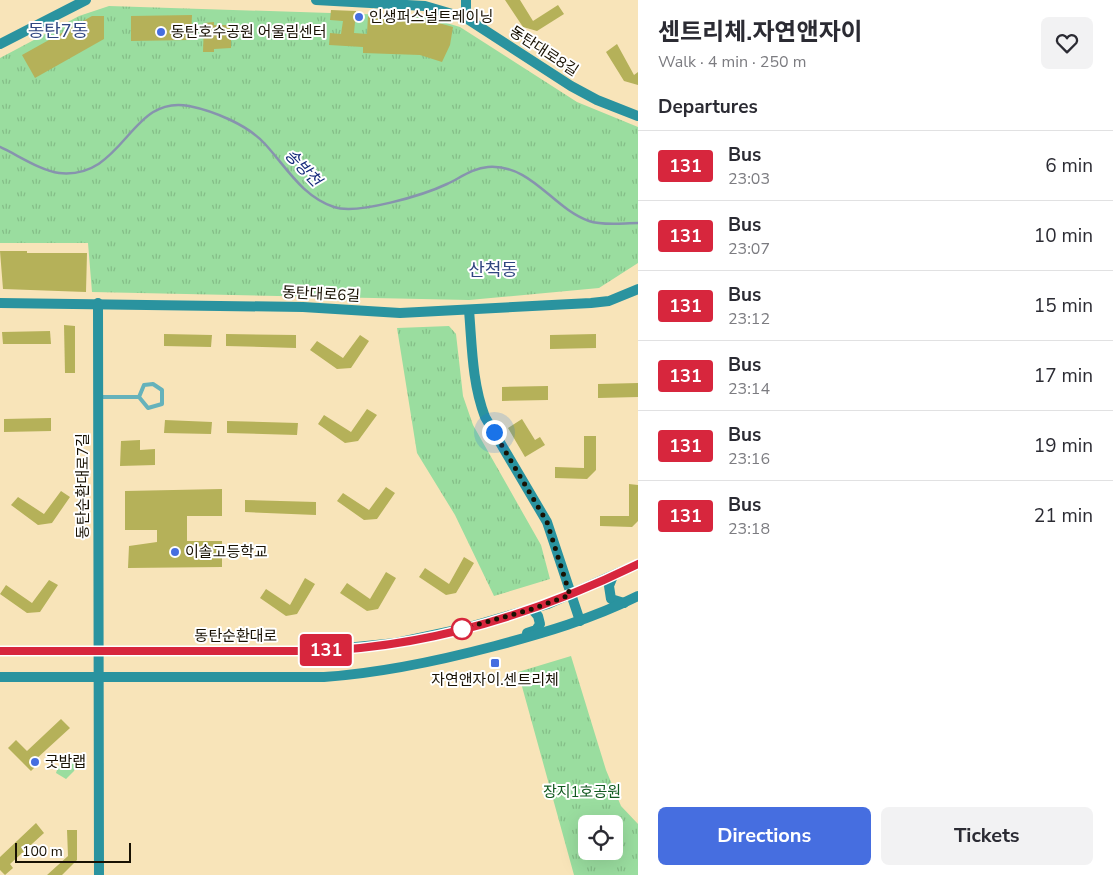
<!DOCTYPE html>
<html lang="en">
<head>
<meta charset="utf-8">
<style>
	body { margin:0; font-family:"Nunito Sans","Noto Sans KR",sans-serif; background:#f2f2f3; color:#2b2b33; height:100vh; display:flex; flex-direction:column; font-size:19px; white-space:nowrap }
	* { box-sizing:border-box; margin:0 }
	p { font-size:16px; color:#7c7c81 }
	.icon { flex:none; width:28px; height:28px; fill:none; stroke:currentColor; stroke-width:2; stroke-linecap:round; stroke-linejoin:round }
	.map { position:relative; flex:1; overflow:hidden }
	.side { display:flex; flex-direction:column; background:#fff; width:475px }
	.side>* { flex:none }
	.badge { padding:0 10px; border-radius:4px; font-size:18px; line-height:32px }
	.fabs { position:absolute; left:578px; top:815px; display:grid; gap:10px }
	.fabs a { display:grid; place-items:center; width:45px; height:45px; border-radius:8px; background:#fff; box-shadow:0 5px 20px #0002; font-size:25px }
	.scale { position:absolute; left:15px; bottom:12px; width:116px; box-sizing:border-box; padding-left:5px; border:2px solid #181103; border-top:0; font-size:14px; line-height:18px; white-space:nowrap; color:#181103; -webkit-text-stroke:4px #fff; paint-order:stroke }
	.you { position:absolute; width:25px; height:25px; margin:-12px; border:4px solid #fff; border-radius:50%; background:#1a73e8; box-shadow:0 0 0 8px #1a73e833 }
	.map>.badge { position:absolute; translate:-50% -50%; box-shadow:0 0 0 2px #fff }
	h2 { padding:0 20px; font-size:19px; line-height:45px }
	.round { display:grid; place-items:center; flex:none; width:52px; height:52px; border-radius:8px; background:#f2f2f3 }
	.head { display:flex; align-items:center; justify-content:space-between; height:85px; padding:0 20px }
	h1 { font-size:24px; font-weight:700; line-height:38px }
	.primary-button { display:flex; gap:10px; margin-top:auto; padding:10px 20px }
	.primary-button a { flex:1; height:58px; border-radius:8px; background:#466ee0; color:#fff; font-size:20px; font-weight:700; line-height:58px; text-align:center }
	.primary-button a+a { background:#f2f2f3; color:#2b2b33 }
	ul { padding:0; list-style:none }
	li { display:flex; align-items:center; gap:15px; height:70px; padding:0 20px; border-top:1px solid #e1e1e2 }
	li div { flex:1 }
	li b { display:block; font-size:19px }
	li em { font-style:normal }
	li .badge { min-width:55px; font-weight:700; text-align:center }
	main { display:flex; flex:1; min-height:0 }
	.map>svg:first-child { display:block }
	.grass { fill:url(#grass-tufts); fill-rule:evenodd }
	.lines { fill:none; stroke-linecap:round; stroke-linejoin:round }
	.stream { stroke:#8793ae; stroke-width:2.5 }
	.building { fill:#b5b159 }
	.lane { stroke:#65b2bb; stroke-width:4 }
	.secondary { stroke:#2a939f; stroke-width:10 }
	.line-casing { stroke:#fff; stroke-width:11 }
	.line { stroke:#d7263d; stroke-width:8 }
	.walk { stroke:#181103; stroke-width:5; stroke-dasharray:0 9 }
	.poi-dot { fill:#466ee0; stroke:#fff; stroke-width:2 }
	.stop-dot { fill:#fff; stroke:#d7263d; stroke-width:2.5 }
	.labels { text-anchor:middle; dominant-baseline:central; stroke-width:4; stroke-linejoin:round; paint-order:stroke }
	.poi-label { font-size:15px; fill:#181103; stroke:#fff; text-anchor:start }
	.street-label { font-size:15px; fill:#181103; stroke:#fff }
	.park-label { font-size:15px; fill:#125a21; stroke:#fff }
	.water-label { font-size:16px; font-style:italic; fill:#122879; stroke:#fff }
	.quarter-label { font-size:18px; fill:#304680; stroke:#fff }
</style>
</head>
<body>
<main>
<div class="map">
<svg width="638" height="875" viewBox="0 0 638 875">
	<defs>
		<pattern id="grass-tufts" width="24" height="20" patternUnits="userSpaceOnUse" patternTransform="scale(1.25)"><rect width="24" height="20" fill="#9add9f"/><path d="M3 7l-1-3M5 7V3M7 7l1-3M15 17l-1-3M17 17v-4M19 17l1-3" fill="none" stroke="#84bd87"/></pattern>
	</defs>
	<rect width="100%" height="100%" fill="#f8e4b9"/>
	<g class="grass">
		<path d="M109,6l314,10 37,11 117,75 61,25v136l-39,25 -130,12 -377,-8 -4,-49h-88v-185l79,-42z"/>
		<path d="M449,326l7,8 7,62 10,29 68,120 9,34 -56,17 -39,-81 -38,-62 -20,-125z"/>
		<path d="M571,656l35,114 15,36 17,18v51h-64l-56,-203zM586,824h28v27h-28z"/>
		<path d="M72,755l7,5 -5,11 -8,8 -10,-6c2,-8 8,-14 16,-18z"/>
	</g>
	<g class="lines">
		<path class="stream" d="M0,147c16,7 41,24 59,26 66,7 70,-79 130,-67 25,5 59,19 76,38 22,24 37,52 69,63 23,8 90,-12 113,-23 13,-6 26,-16 41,-17 44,-3 64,41 101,54 14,5 34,2 49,2"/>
	</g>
	<g class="building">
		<path d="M505,0h15l13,21 25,-16 6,9 -27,17 -14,-4z"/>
		<path d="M331,10l25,1 -2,22 13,1 1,-18 53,2 32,9 -3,18 -8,17 -22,-7 -57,-2v-6l-34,-2 1,-12 11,1 2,-13 -13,-1z"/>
		<path d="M192,15l-1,25 -60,1v-25z"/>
		<path d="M92,16h12v23l-69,39 -13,-23z"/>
		<path d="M214,22v3h17v23l-17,1v3h-11l1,-29z"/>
		<path d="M617,44l17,31 4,-3v13l-14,-4 -18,-29z"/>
		<path d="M0,251h27v2h60l-1,39 -83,-3z"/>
		<path d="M64,325l11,1v47h-10z"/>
		<path d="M50,331l1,13h-48l-1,-12z"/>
		<path d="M164,334l48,1 -1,12 -47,-1z"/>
		<path d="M226,334l70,1v13l-70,-2z"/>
		<path d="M596,334v14l-46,1v-14z"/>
		<path d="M360,335l9,6 -18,27 -14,1 -27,-19 7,-9 26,17z"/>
		<path d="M638,383v14l-40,1v-14z"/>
		<path d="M548,386v14l-46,1v-14z"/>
		<path d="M367,409l10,6 -19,26 -13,2 -27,-19 6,-9 27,17z"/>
		<path d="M51,418v13l-47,1v-13z"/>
		<path d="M522,419l13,21 5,-3 5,8 -20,12 -17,-29z"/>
		<path d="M165,420l47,2 -1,12 -47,-1z"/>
		<path d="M227,421l71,2 -1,12 -70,-2z"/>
		<path d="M584,436h12v34l-9,9 -32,-1v-11l29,1z"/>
		<path d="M140,440v10l15,-1v16l-35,1 1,-25z"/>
		<path d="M629,484l9,1v36l-6,6 -32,-1v-10h29z"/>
		<path d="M386,487l9,6 -18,26 -13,1 -27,-19 6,-8 26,17z"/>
		<path d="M222,489v27h-35v25h35v26l-94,1 1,-22 28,-4v-12h-32v-39z"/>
		<path d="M61,491l9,6 -18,26 -14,2 -27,-20 7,-8 26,17z"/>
		<path d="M245,500l71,2v13l-71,-3z"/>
		<path d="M464,557l10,6 -18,30 -10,2 -27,-18 6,-9 24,16z"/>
		<path d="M386,572l10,6 -18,31 -11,2 -27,-18 7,-10 23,16z"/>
		<path d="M305,578l10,6 -18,30 -11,2 -26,-18 6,-9 24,16z"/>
		<path d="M49,580l9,5 -18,27 -13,1 -27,-19 6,-9 26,18z"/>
		<path d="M61,719l9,9 -35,32 4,3 -8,8 -23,-23 8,-8 11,11z"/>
		<path d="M36,823l8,10 -34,31 3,4 -8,7 -5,-5v-13z"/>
		<path d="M67,830h10v30l-15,15h-15l21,-19z"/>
	</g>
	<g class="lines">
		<path class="lane" d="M100,397h39l5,-12 9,-1 9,6v14l-14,4 -9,-11"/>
		<g class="secondary">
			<path d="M316,0l109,6 41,12 105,68 26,14 41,16"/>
			<path d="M466,18v-18"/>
			<path d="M0,44l86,-44"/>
			<path d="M0,303l303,4 97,6 191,-10 18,-2 29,-12"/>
			<path d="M98,303l1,572"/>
			<path d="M469,310c3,36 3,73 16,107l62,105 33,99"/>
			<path d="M613,576l-4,10 2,13 13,4"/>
			<path d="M527,633l9,-3 4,-6 -2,-8 -6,-7"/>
			<path d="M0,651h316l80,-8 70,-15 82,-24 90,-40"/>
			<path d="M0,677h324c59,-4 114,-16 171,-31 49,-13 97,-27 143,-50"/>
		</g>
	</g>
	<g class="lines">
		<g class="line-casing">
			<path id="line" d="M0,651h316c112,-4 222,-38 322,-87"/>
		</g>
		<use href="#line" class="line"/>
		<path class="walk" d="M462,629l70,-20 38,-14 -23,-73 -53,-90"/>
	</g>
	<g class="poi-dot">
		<circle cx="359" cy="17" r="5"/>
		<circle cx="161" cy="32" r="5"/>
		<circle cx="175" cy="552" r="5"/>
		<rect x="490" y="658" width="10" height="10" rx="2.5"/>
		<circle cx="35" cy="762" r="5"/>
	</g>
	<circle class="stop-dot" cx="462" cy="629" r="10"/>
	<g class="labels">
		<g class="poi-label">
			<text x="369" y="17">인생퍼스널트레이닝</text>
			<text x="171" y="32">동탄호수공원 어울림센터</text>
			<text x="185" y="552">이솔고등학교</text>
			<text x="495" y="680" text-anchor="middle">자연앤자이.센트리체</text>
			<text x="45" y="762">굿밤랩</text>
		</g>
		<g class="street-label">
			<text transform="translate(544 51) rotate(33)">동탄대로8길</text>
			<text transform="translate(321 294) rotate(3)">동탄대로6길</text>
			<text transform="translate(83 486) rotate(-90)">동탄순환대로7길</text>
			<text x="236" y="636">동탄순환대로</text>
		</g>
		<g class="park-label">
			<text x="582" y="792">장지1호공원</text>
		</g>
		<g class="water-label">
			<text transform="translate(303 168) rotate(46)">송방천</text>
		</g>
		<g class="quarter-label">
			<text x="58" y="31">동탄7동</text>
			<text x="493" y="270">산척동</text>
		</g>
	</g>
</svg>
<div class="fabs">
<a><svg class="icon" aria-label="locate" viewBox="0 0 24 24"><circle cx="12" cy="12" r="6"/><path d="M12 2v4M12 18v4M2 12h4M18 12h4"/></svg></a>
</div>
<div class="scale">100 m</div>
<div class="you" style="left:494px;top:432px"></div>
<b class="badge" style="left:326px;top:650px;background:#d7263d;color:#fff">131</b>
</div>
<section class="side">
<div class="head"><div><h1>센트리체.자연앤자이</h1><p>Walk · 4 min · 250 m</p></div><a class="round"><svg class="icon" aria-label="heart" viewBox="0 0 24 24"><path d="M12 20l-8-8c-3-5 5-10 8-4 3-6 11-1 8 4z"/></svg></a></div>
<h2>Departures</h2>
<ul>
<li><span class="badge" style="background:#d7263d;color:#fff">131</span><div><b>Bus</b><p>23:03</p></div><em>6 min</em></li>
<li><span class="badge" style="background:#d7263d;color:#fff">131</span><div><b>Bus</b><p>23:07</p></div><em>10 min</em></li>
<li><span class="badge" style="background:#d7263d;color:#fff">131</span><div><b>Bus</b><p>23:12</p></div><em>15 min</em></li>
<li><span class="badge" style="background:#d7263d;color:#fff">131</span><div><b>Bus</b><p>23:14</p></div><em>17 min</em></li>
<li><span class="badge" style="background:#d7263d;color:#fff">131</span><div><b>Bus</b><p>23:16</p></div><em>19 min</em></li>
<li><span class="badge" style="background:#d7263d;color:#fff">131</span><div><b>Bus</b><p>23:18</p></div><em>21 min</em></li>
</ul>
<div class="primary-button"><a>Directions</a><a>Tickets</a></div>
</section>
</main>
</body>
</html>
